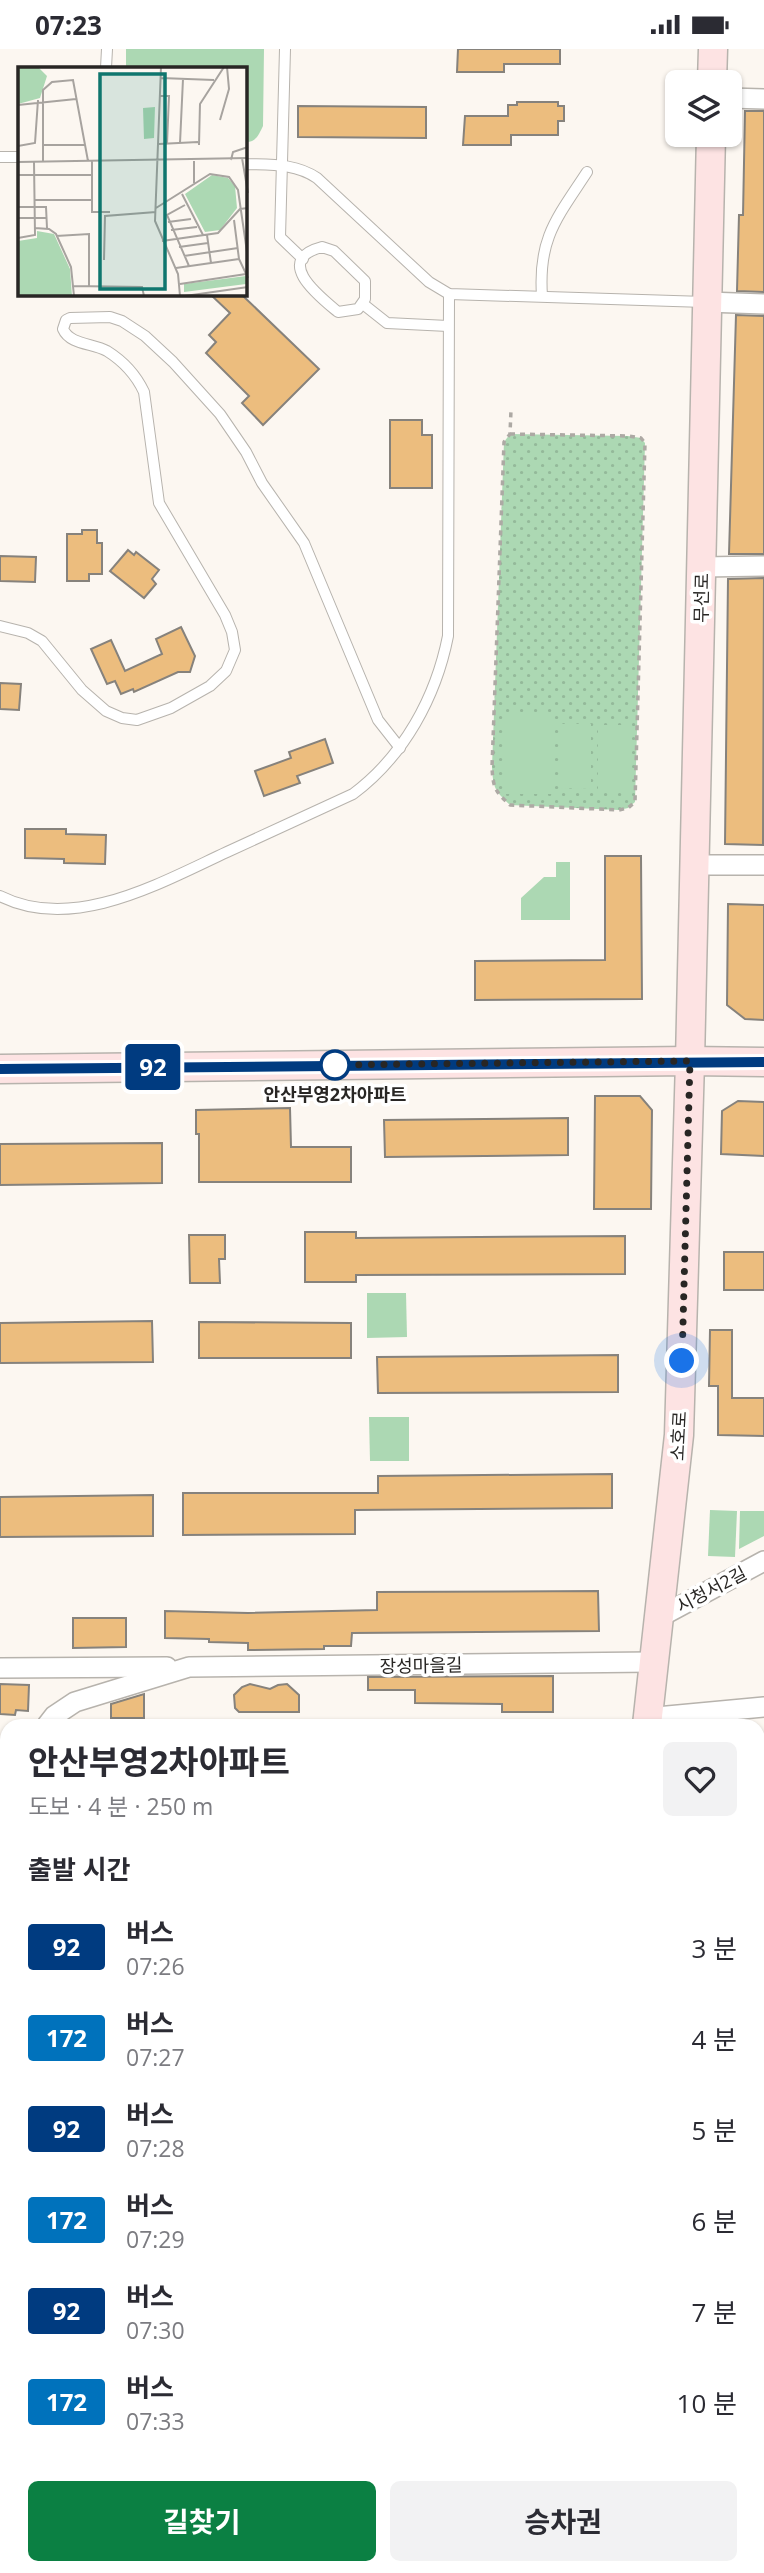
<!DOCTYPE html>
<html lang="ko">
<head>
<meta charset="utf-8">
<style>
	body { margin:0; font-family:"Open Sans","Noto Sans KR",sans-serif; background:#f2f2f3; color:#2b2b33; height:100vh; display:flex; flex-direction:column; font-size:26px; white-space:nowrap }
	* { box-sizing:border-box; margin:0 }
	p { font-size:23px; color:#7c7c81 }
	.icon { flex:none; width:38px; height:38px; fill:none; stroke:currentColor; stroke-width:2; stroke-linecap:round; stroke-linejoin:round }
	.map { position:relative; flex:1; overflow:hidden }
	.panel { position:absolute; left:0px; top:1670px; width:765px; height:856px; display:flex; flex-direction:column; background:#fff; border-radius:21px 21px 0 0; box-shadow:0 2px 5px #0004 }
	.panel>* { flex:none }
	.badge { padding:0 14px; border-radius:5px; font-size:24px; line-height:46px }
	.tools { position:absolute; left:665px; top:21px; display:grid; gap:14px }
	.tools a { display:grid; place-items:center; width:77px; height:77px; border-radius:10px; background:#fff; box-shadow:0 2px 5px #0004; font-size:35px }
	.you { position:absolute; width:35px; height:35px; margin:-18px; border:5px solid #fff; border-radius:50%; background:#1a73e8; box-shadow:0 0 0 10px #1a73e833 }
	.map>.badge { position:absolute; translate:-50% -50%; box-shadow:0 0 0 4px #fff }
	h2 { padding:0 28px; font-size:26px; line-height:63px }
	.round { display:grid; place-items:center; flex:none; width:74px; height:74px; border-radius:10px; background:#f2f2f3 }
	.head { display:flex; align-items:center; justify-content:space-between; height:119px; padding:0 28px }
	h1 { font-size:33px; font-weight:700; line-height:52px }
	.cta { display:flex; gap:14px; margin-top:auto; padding:14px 28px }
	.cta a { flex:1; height:80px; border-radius:10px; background:#0b8043; color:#fff; font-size:28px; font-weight:700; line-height:80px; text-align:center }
	.cta a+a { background:#f2f2f3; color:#2b2b33 }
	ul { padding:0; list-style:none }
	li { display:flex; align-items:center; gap:21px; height:91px; padding:0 28px }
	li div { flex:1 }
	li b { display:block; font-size:26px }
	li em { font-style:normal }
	li .badge { min-width:77px; font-weight:700; text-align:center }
	.status { display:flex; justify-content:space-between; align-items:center; height:49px; padding:0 35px; background:#fff; direction:ltr }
	.status svg { height:19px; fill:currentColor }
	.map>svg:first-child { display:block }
	.grass { fill:url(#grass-dots) }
	.park { fill:#acd8b3 }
	.building { fill:#ecbd7e; stroke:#86827c; stroke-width:2 }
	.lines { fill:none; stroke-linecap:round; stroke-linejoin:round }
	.lane-casing { stroke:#b7b3ad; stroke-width:12 }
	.street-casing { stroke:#b7b3ad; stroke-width:22 }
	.secondary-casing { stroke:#b7b3ad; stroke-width:31 }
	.path { stroke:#ada9a4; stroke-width:3.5; stroke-dasharray:5 5; stroke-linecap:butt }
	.lane { stroke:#fff; stroke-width:10 }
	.street { stroke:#fff; stroke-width:19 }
	.secondary { stroke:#fde3e3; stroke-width:28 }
	.line-casing { stroke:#fff; stroke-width:16 }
	.line { stroke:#003b80; stroke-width:10 }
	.walk { stroke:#282624; stroke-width:7; stroke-dasharray:0 12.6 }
	.stop-dot { fill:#fff; stroke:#003b80; stroke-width:3.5 }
	.labels { text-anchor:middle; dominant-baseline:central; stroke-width:7; stroke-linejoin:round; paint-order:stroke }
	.street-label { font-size:18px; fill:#282624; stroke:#fff }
	.stop-label { font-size:18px; font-weight:bold; fill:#282624; stroke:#fff }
	.inset-road { fill:none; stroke:#a7a39f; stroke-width:2 }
	.view { fill:#0f766e; fill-opacity:0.15; stroke:#0f766e; stroke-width:3.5 }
	.inset-edge { fill:none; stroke:#282624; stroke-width:3.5 }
</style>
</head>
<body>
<div class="status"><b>07:23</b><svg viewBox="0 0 49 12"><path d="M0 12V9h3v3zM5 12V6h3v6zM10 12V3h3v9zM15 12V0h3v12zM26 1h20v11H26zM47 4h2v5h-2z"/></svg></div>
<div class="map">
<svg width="764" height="2524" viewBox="0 0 764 2524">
	<defs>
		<pattern id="grass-dots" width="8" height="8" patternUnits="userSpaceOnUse" patternTransform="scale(1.75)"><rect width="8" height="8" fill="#acd8b3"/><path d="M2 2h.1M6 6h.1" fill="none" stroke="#94b99a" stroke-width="1.8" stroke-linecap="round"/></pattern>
	</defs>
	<rect width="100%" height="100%" fill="#fcf7f1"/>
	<path class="grass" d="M510,385l118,2 13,2 4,5 -10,359 -7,6 -9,2 -109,-5c-15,-14 -17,-17 -18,-38l12,-325z"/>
	<g class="park">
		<path d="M126,0h138l-1,77c-4,8 -7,17 -18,16v-74h-119z"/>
		<rect x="505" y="666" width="49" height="79"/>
		<path d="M559,675h32v65l-32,-1z"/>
		<rect x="598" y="676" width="32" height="64"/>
		<path d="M556,813h14v58h-49v-22l23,-21h12z"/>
		<path d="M367,1244h39l1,44 -40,1z"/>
		<path d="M369,1368h40v44h-39z"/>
		<path d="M710,1461l27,1 -2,46 -27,-1z"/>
		<path d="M740,1462h24v25l-25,13z"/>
		<path d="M7,2328v52l-7,-3v-36z"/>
	</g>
	<g class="building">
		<path d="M458,0h102v15h-56v8h-47z"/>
		<path d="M517,53h41v4h6v15h-6v14h-47v10h-48l2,-29h43v-11h9z"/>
		<path d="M298,57l128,1v31l-128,-1z"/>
		<path d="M745,62h19v181l-27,-1 2,-76h4z"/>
		<path d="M210,245h31l78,75 -56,56 -21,-22 7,-7 -43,-43 10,-11 -7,-7 21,-22z"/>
		<path d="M736,266l28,1v238h-35z"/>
		<path d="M390,371h32v15h10v53h-42z"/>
		<path d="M82,481h15v13h5v31h-13v7h-22v-47h15z"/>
		<path d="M128,501l6,5 2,-3 23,18 -7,9 4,5 -12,14 -34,-27z"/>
		<path d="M0,507l36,1 -1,25 -35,-1z"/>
		<path d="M764,529l-1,267 -38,-1 3,-265z"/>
		<path d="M181,578l14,29 -5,16h-12l-44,20 -1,-3 -12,5 -6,-13 -8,3 -16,-35 20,-9 14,31 37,-17 -6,-15z"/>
		<path d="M0,634l21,1 -2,26 -19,-1z"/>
		<path d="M325,690l8,24 -36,13 3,7 -36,13 -9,-25 36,-13 -2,-6z"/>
		<path d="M25,780h41v5l40,1 -1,29 -41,-1v-4l-39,-1z"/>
		<path d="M605,807h36l1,143 -167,1v-39l130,-1z"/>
		<path d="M728,855l36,1v115l-19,-1 -18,-14z"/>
		<path d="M595,1047h45l12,14 -1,99h-57z"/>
		<path d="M738,1052l26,1v54l-43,-2 1,-43z"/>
		<path d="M290,1059l1,39h60v35h-152v-48h-3v-24z"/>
		<path d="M568,1069v37l-183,2 -1,-37z"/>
		<path d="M162,1094v40l-162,2v-41z"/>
		<path d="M305,1183h51v6l269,-2v38l-269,1v7h-51z"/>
		<path d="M189,1186h36v24h-6l1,24h-30z"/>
		<rect x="724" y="1203" width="40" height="38"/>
		<path d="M152,1272l1,41 -153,1v-40z"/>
		<path d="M199,1273l152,1v35h-152z"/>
		<path d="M710,1281h22v68h32v38l-46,-1v-49h-9z"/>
		<path d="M618,1306v37l-240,1 -1,-36z"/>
		<path d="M612,1425v34l-257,2v24l-172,1v-42h195v-17z"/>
		<path d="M153,1446v41l-153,1v-40z"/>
		<path d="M598,1542l1,40 -247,2 -1,13h-27v3l-76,1v-7l-39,-1v-3l-44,-1v-27l83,2 129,-3v-18z"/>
		<path d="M73,1569h53v29l-53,1z"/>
		<path d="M553,1627v36h-51v-8l-87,-1v-13h-47v-13z"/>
		<path d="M0,1635l29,1 -1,26 -12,-1 -1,5 -15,-1z"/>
		<path d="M287,1635l12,11v17h-60l-4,-4 -1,-13 8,-8 8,-3 20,5 8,-4z"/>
		<path d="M144,1645v24h-33v-14z"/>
	</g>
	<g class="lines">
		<g class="lane-casing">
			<g id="lane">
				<path d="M285,0l-5,188 23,22"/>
				<path d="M106,19l1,-19"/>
				<path d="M0,108h19"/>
				<path d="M245,115c25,1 50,-1 72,14l112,104 20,12 256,8"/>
				<path d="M322,198l12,4 31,30v18l-7,10 -20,3c-18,-15 -66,-52 -16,-65z"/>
				<path d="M542,247c-4,-58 15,-78 45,-124"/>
				<path d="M363,255l24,19 61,3"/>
				<path d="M0,577l28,7 14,8 40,49 24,21 16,7 15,2 34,-12 39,-22 16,-15 9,-21 -3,-18 -7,-17 -66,-112 -15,-111c-8,-17 -21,-31 -37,-41 -14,-8 -37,-6 -44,-22l3,-9 4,-2 40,-1 12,4 23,15 28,26 47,52 26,38 16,31 42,60 74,177 22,28"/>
				<path d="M0,847c73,37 160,-13 227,-44 42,-19 84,-39 126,-58 51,-38 83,-97 95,-158l1,-342"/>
				<path d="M758,2227l6,1"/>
				<path d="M758,2415l6,-3"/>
			</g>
		</g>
		<g class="street-casing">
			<g id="street">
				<path d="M730,49l34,1"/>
				<path d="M707,253l57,2"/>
				<path d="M702,518l62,-1"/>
				<path d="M695,816h69"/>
				<path d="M658,1569l106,-57"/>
				<path d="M0,1619l167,-1"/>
				<path d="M646,1669l118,-11"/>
				<path d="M47,1676l7,-9 21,-14 114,-35 464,-5"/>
				<path d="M0,1901h7"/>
				<path d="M758,1955l6,-1"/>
				<path d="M0,2495h7"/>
				<path d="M25,2518v6"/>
				<path d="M509,2518l1,6"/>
				<path d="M121,2524v-6"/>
				<path d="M216,2524v-6"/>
				<path d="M321,2524v-6"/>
				<path d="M418,2524v-6"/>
			</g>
		</g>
		<g class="secondary-casing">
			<g id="secondary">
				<path d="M712,33l1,-33"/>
				<path d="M0,1020l690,-8 74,1"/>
				<path d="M647,1676l32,-290 11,-374 21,-926"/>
				<path d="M758,2022l6,13"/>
			</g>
		</g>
		<path class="path" d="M510,385l118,2 13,2 4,5 -10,359 -7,6 -9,2 -109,-5c-15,-14 -17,-17 -18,-38l12,-325 6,-8 1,-24"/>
		<use href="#lane" class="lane"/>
		<use href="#street" class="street"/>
		<use href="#secondary" class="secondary"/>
	</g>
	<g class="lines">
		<g class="line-casing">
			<path id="line" d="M0,1020l764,-7"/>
		</g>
		<use href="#line" class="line"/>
		<path class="walk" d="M335,1016h-7l362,-4 -8,300"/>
	</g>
	<circle class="stop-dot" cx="335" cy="1016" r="14"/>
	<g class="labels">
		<g class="street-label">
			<text transform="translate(701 549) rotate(-89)">무선로</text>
			<text transform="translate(678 1387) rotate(-87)">소호로</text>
			<text transform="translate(711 1540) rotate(-28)">시청서2길</text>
			<text transform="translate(421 1616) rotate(-1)">장성마을길</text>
		</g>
		<g class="stop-label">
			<text x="335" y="1045">안산부영2차아파트</text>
		</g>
	</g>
	<g transform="translate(18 18)">
		<rect width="229" height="229" fill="#fcf7f1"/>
		<path d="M137,40l-1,31 -10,1 -1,-31z" fill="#acd8b3"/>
		<path d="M0,0h20l9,9 -7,22 -22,6zM19,164l17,3 16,35 2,27h-54v-55l19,-3z" fill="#acd8b3"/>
		<path d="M194,108l16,3 7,8 2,22 -17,22 -15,2 -20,-38zM228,209v8l-62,8v-8z" fill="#acd8b3"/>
		<path class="inset-road" d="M143,0l-6,154 23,53 2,22M143,11l53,2M142,29h9l-2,48M0,38l58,-6M202,53l9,-31 -2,-22M162,76l3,-64M141,77l39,-2M25,78h42M181,78l1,-41 24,-37M0,79l17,-3 3,-43M224,91l6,35M213,93l2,-8 15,-5M74,94v51h18M0,95l230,-4M25,95v-72l9,-8 21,-2 15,81M0,108h74M176,116v-22M164,127l21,41M17,133h57M167,138l-18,10 22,51M0,140h28l1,21M138,141l54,-34 19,3 9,13 9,62M0,151h29M216,153l5,39 9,19M150,155l23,-3M17,161l14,1 7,5 15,33 3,29M153,163l26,-3M189,168l4,28M38,169l33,-2v53M0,171l17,-3 -1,-73M144,174l56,-8 22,-24 8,-1M161,180l29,-4M166,189l54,-8M86,193l1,-44 51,-4M158,201l63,-9M162,217l66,-10M55,219l69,1 2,9M167,229l63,-9"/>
		<path class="view" d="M82,7h65v215h-65z"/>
		<rect width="229" height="229" class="inset-edge"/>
	</g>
</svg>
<div class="tools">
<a><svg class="icon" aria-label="layers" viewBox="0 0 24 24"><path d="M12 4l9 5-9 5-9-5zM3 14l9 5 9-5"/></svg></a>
</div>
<div class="you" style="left:682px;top:1312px"></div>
<b class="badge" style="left:153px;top:1018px;background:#003b80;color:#fff">92</b>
<section class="panel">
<div class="head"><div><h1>안산부영2차아파트</h1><p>도보 · 4 분 · 250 m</p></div><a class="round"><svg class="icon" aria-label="heart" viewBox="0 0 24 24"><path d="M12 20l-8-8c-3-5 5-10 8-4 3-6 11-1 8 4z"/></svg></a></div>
<h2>출발 시간</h2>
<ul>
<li><span class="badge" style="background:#003b80;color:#fff">92</span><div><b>버스</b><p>07:26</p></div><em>3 분</em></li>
<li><span class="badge" style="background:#0072bc;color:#fff">172</span><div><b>버스</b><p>07:27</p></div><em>4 분</em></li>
<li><span class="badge" style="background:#003b80;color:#fff">92</span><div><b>버스</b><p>07:28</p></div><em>5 분</em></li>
<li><span class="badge" style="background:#0072bc;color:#fff">172</span><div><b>버스</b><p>07:29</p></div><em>6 분</em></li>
<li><span class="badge" style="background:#003b80;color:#fff">92</span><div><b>버스</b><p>07:30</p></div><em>7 분</em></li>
<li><span class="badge" style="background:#0072bc;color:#fff">172</span><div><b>버스</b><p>07:33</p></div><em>10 분</em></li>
</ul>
<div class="cta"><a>길찾기</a><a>승차권</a></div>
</section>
</div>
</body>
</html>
